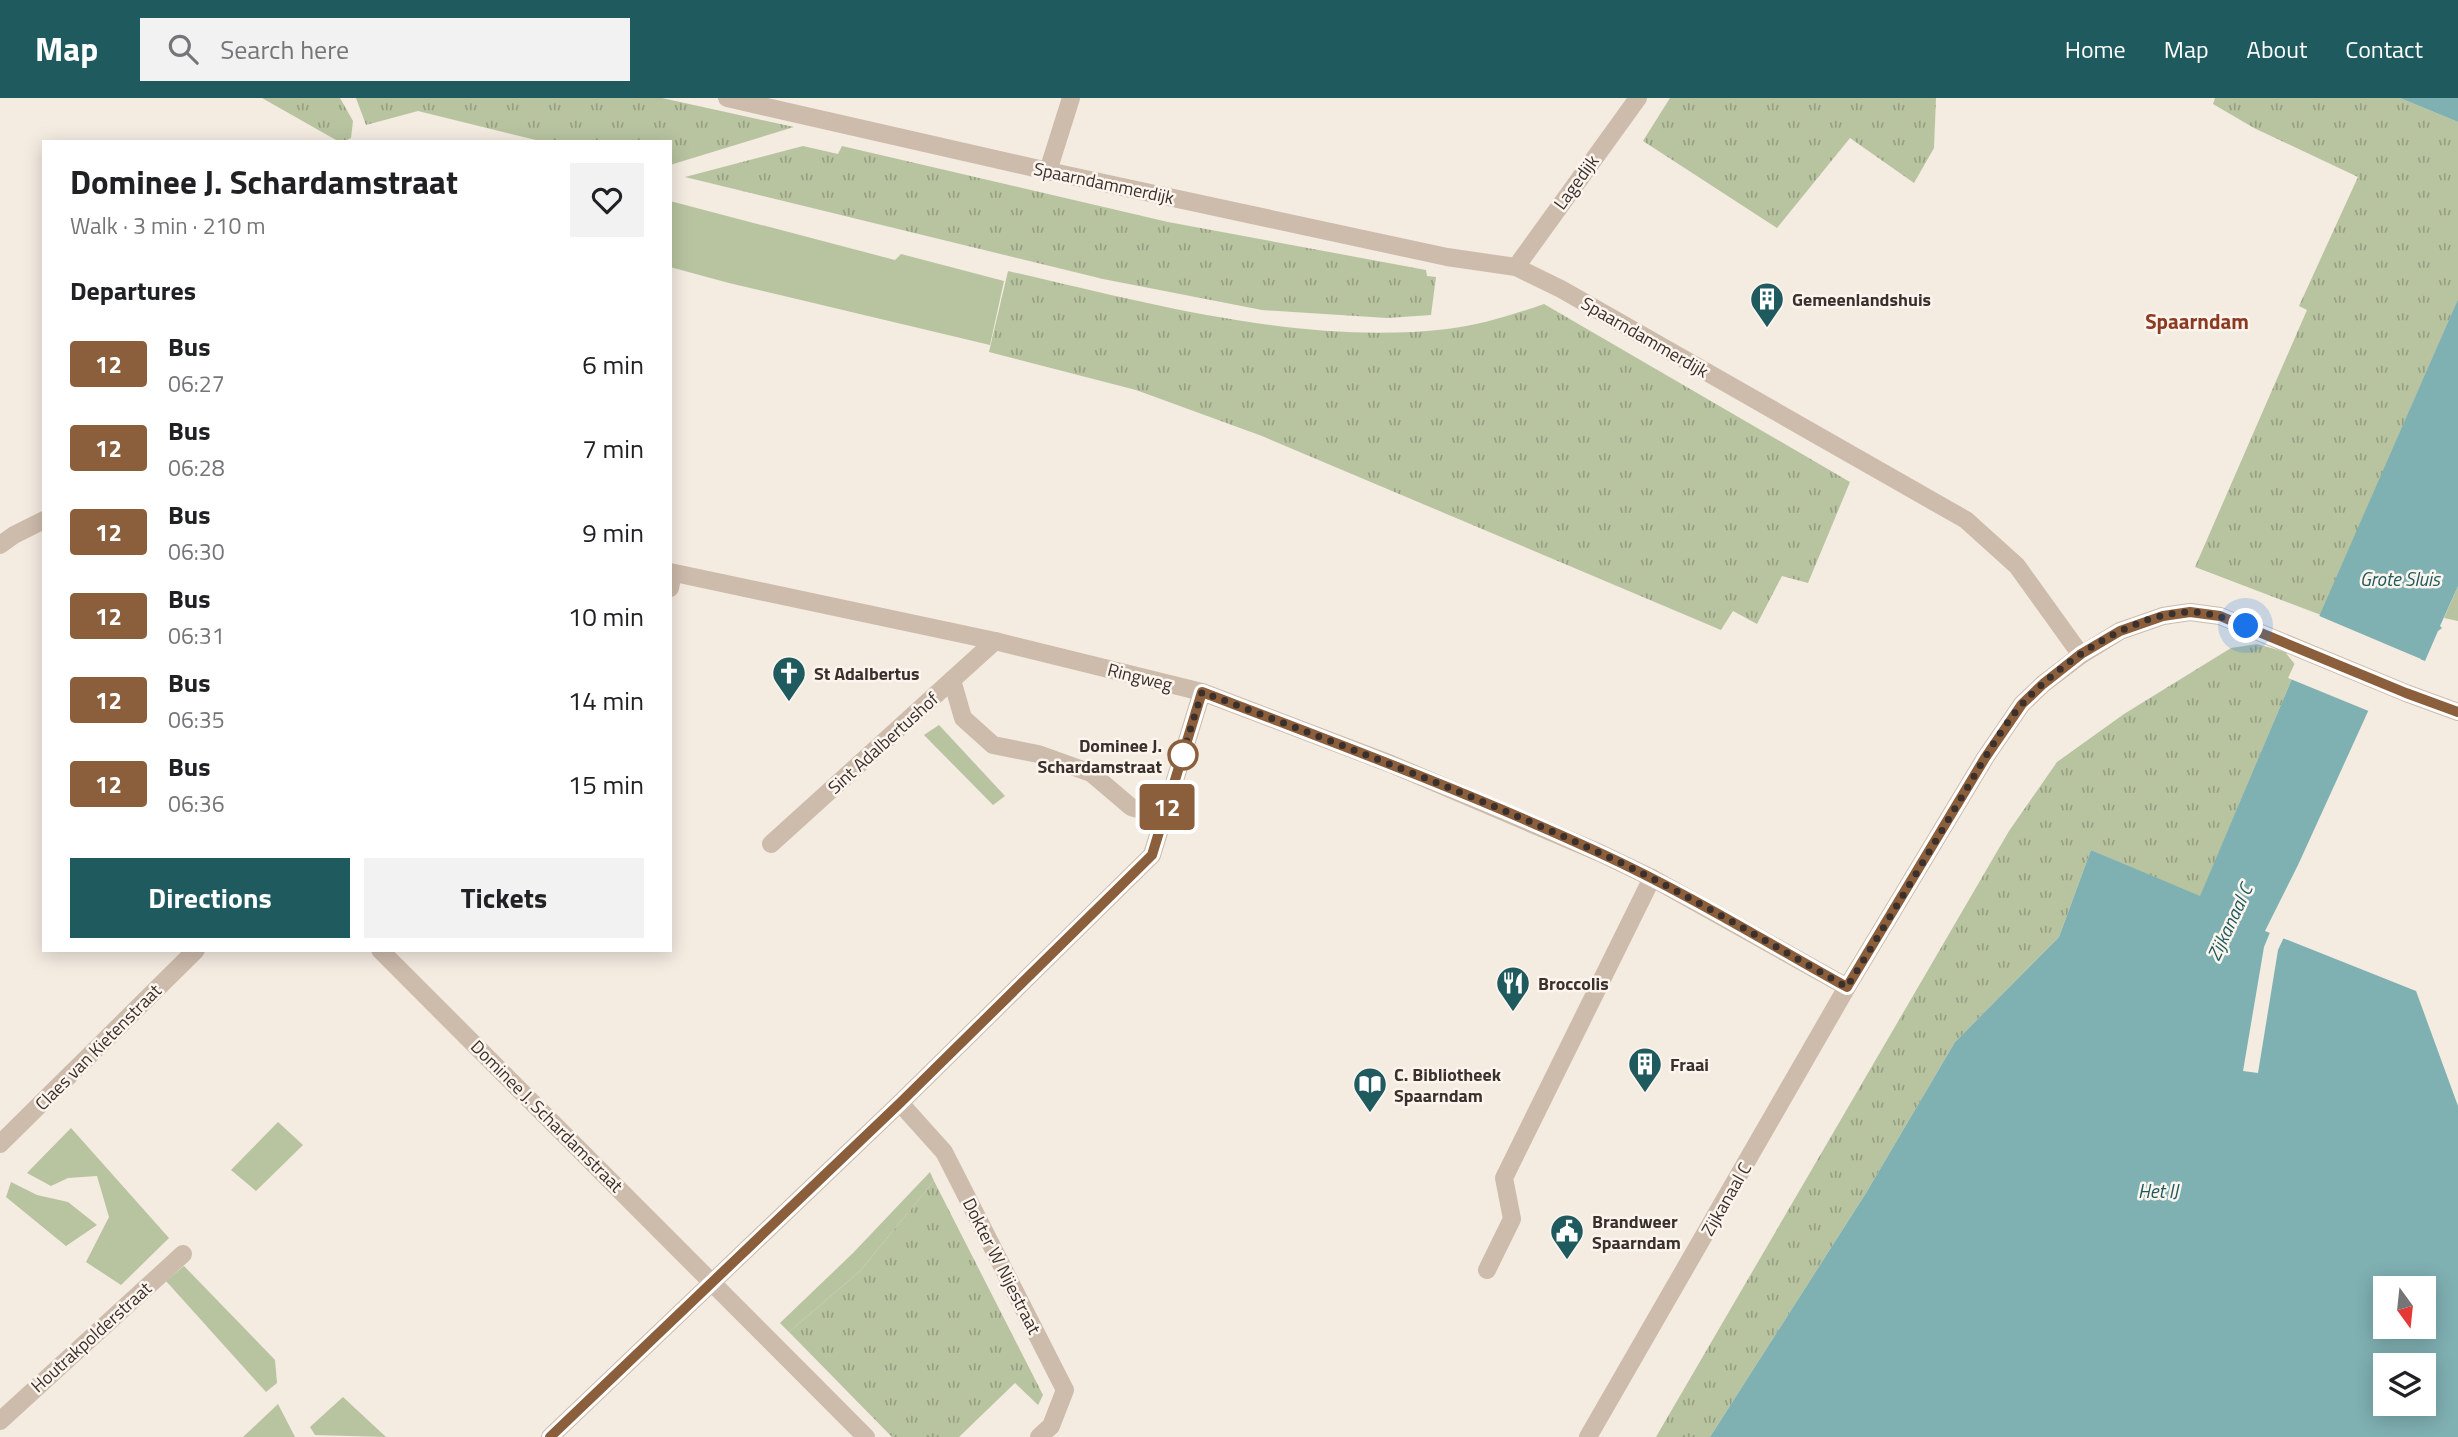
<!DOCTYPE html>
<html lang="en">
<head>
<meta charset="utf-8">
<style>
	body { margin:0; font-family:"Titillium Web",sans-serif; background:#f2f2f2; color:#202124; height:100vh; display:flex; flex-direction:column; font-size:26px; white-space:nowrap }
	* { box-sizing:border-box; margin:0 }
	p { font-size:23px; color:#757577 }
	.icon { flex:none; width:38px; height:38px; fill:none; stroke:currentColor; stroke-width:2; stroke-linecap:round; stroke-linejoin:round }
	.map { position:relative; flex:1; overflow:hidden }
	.sheet { position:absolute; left:42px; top:42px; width:630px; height:812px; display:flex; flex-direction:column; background:#fff; border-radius:0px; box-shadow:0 4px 18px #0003 }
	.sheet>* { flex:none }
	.badge { padding:0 14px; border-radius:5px; font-size:24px; line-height:46px }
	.needle { width:46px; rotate:165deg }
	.fabs { position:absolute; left:2373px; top:1178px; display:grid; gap:14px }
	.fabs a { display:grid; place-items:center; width:63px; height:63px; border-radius:0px; background:#fff; box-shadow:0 4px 18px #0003; font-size:35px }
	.you { position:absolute; width:35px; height:35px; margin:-18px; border:5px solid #fff; border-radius:50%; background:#1a73e8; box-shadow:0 0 0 10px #1a73e833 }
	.map>.badge { position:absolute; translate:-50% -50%; box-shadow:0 0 0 4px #fff }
	h2 { padding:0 28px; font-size:26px; line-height:63px }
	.round { display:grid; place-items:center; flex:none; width:74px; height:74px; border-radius:0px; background:#f2f2f2 }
	.overview { display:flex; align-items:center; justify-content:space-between; height:119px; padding:0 28px }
	h1 { font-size:33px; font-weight:700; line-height:52px }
	.primary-button { display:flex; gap:14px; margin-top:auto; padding:14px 28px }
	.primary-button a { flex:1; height:80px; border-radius:0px; background:#1f5a5e; color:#fff; font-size:28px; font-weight:700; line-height:80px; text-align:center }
	.primary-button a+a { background:#f2f2f2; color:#202124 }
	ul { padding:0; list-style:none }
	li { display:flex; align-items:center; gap:21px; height:84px; padding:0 28px }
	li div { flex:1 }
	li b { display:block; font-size:26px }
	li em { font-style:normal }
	li .badge { min-width:77px; font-weight:700; text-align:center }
	header { display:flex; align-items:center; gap:42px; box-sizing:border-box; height:98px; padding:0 35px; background:#1f5a5e; color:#fff }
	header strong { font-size:33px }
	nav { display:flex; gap:38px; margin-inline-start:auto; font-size:24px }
	.search { width:490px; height:63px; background:#f2f2f2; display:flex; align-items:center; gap:18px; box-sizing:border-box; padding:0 24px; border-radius:0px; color:#757577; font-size:26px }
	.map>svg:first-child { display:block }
	.grass { fill:url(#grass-tufts) }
	.green { fill:#b8c4a0 }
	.water { fill:#7fb0b2; fill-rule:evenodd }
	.pier { fill:#f4ebe1 }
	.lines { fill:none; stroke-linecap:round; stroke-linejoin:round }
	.minor { stroke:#cdbbac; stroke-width:18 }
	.tertiary { stroke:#cdbbac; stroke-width:18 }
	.line-casing { stroke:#fff; stroke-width:16 }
	.line { stroke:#8b5e3c; stroke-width:10 }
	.walk { stroke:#3b302b; stroke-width:7; stroke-dasharray:0 12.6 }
	.stop-dot { fill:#fff; stroke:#8b5e3c; stroke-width:3.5 }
	.labels { text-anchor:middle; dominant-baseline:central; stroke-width:5; stroke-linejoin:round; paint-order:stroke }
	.street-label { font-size:18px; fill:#3b302b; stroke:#fbf5ee }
	.poi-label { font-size:18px; font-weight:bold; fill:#3b302b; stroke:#fbf5ee; text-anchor:start }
	.stop-label { font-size:18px; font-weight:bold; fill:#3b302b; stroke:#fbf5ee; text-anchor:end }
	.water-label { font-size:19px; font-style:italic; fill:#1f5a5e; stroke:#fbf5ee }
	.quarter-label { font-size:21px; font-weight:bold; fill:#8c3b22; stroke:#fbf5ee }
</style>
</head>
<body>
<header>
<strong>Map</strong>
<div class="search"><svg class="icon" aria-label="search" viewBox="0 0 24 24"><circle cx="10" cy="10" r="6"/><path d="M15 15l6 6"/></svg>Search here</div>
<nav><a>Home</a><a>Map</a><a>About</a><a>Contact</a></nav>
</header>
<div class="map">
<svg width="2458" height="1339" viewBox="0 0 2458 1339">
	<defs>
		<pattern id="grass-tufts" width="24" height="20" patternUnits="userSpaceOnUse" patternTransform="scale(1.75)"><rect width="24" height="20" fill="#b8c4a0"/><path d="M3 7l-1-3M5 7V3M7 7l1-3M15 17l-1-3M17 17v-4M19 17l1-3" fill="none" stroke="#97a083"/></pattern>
	</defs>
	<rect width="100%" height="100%" fill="#f4ebe1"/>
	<g class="grass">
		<path d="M262,0h78l13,23 -2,17 -7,4 -8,-2z"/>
		<path d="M356,0h306l132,29 -124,38v-23h-126l-126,-31 -52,14z"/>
		<path d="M1670,0h266l-2,50 -20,35 -64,-45 -73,90 -134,-87z"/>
		<path d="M2215,0h185l58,24v177l-137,316 -126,-48 112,-257 -8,-4 59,-129 -104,-49 -41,-24z"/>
		<path d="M803,48l35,8 4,-8 326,76 258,48 1,6 9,1 -5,38 -44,3 -125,-8 -159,-31 -418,-102z"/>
		<path d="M1008,173c139,32 295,75 439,58 34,-4 65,-14 97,-25l306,178 -42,101 -26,-7 -25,48 -24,-13 -12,19 -459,-194 -126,-46 -147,-38z"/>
		<path d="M2458,488v35l-14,-3z"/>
		<path d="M2257,546l28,8 12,15 -97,230 -109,-47 -32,87 -104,105 -89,151 -156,244h-54l353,-606 48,-69 67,-48 107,-66z"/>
		<path d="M934,1083l109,214 -5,10 -23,-22 -56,54h-67l-103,-105 71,-61z"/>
	</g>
	<g class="green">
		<path d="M670,103l225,59 6,-6 103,27 -14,64 -261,-62 -59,-16z"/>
		<path d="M939,627l66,71 -12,9 -69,-70z"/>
		<path d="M278,1024l25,23 -47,46 -25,-21z"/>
		<path d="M71,1030l98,110 -48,47 -35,-23 23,-45 -12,-41 -29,2 -17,8 -24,-13z"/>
		<path d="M930,1074l4,9 -74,90 -71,61 -9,-9 73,-70z"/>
		<path d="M11,1084l26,13 31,7 29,23 -31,21 -60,-49z"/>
		<path d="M184,1168l91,94 2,23 -11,9 -100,-111z"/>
		<path d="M343,1299l43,40 -71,-2 -5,-8z"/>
		<path d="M278,1306l17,33h-52z"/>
	</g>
	<g class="water">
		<path d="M2400,0h58v24z"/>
		<path d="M2458,201v287l-18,40 2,2 -4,3 -13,30 -29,-11 -98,215 -33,66 151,60 42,115v331h-748l156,-244 89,-151 104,-105 32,-87 109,46 97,-229zM2385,1190h39v38h-39zM2385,1267h39v39h-39z"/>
	</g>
	<g class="pier">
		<path d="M2317,517l104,44 -2,4 -21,-9 -27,58 -83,-34z"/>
		<path d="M2271,832l14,5 -7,15 -20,123 -15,-2 21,-124z"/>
	</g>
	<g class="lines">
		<g class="minor">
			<path d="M1516,169l122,-169"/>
			<path d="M670,490l3,-15"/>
			<path d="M952,582l11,38 30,27 45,9 53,19 40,34 33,9"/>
			<path d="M771,746l224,-203"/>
			<path d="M380,852l486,487"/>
			<path d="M900,1005l44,49 121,238 -14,36 -12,11"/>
			<path d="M0,1046l196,-194"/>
			<path d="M1487,1172l25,-51 -8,-41 148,-300"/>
			<path d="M0,1323l183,-167"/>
			<path d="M550,1339l350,-334 252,-248 50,-163"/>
		</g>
		<g class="tertiary">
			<path d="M727,0l321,73 399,86 69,10 45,22 405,231 51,46 64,89"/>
			<path d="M1048,73l23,-73"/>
			<path d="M0,447l14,-10 30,-15"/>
			<path d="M670,474l325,69 207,51 189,72 209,89 52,25 195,109"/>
			<path d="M1588,1339l259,-450 138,-229 37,-54 21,-20 38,-29 39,-24 43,-15 27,-4 30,4 186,77 52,19"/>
		</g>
	</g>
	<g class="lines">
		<g class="line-casing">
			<path id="line" d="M550,1339l350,-334 252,-248 50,-163c134,51 268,101 398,161 85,39 166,89 247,134l138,-229 37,-54 21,-20 38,-30 39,-23 43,-15 27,-4 30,4 186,77 52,19"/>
		</g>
		<use href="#line" class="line"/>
		<path class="walk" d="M1183,657l-4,11 23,-74c134,51 268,101 398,161 85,39 166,89 247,134 37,-60 74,-121 110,-182 19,-31 43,-77 67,-103 39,-41 108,-89 166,-90 20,0 38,7 56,14"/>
	</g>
	<defs>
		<g id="building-pin" transform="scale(1.75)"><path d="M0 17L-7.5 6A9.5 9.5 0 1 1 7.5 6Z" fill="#1f5a5e" stroke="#fbf5ee"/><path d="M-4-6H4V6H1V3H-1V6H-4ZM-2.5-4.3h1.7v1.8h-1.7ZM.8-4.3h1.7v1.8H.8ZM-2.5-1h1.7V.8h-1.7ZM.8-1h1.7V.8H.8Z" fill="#fff"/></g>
		<g id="church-pin" transform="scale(1.75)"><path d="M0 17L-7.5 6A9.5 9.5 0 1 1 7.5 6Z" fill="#1f5a5e" stroke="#fbf5ee"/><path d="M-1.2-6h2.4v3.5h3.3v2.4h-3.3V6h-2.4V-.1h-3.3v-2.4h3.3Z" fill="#fff"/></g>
		<g id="restaurant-pin" transform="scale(1.75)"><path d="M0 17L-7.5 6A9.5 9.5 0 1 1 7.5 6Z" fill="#1f5a5e" stroke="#fbf5ee"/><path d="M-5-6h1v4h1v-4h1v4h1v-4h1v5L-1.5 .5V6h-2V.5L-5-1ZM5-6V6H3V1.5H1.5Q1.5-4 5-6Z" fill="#fff"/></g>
		<g id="library-pin" transform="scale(1.75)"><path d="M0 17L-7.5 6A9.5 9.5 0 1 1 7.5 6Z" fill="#1f5a5e" stroke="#fbf5ee"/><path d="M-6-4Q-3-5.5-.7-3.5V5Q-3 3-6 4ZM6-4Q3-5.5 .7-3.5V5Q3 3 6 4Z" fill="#fff"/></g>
		<g id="civic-pin" transform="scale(1.75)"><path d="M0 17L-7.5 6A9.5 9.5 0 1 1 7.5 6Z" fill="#1f5a5e" stroke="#fbf5ee"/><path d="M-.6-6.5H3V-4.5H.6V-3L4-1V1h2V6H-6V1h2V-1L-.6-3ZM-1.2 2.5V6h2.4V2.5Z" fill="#fff"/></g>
	</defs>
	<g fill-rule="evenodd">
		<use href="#building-pin" x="1767" y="201"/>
		<use href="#church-pin" x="789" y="575"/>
		<use href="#restaurant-pin" x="1513" y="885"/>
		<use href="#building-pin" x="1645" y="966"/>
		<use href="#library-pin" x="1370" y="986"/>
		<use href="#civic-pin" x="1567" y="1133"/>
	</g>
	<circle class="stop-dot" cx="1183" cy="657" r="14"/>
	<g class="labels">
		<g class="street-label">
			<text transform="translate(1576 84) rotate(-54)">Lagedijk</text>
			<text transform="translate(1104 85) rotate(12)">Spaarndammerdijk</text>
			<text transform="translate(1645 239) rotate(30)">Spaarndammerdijk</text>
			<text transform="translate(1140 579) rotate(14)">Ringweg</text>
			<text transform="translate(883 645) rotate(-42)">Sint Adalbertushof</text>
			<text transform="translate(98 949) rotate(-45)">Claes van Kietenstraat</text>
			<text transform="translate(547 1018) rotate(45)">Dominee J. Schardamstraat</text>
			<text transform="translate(1726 1101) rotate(-60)">Zijkanaal C</text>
			<text transform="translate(1002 1168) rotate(63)">Dokter W Nijestraat</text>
			<text transform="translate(91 1239) rotate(-42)">Houtrakpolderstraat</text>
		</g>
		<g class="poi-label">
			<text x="1792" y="201">Gemeenlandshuis</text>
			<text x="814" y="575">St Adalbertus</text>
			<text x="1538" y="885">Broccolis</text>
			<text x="1670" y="966">Fraai</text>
			<text x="1394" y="976">C. Bibliotheek<tspan x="1394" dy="21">Spaarndam</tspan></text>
			<text x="1592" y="1123">Brandweer<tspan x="1592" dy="21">Spaarndam</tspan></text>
		</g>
		<g class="stop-label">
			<text x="1162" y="647">Dominee J.<tspan x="1162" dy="21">Schardamstraat</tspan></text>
		</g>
		<g class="water-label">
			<text x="2400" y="480">Grote Sluis</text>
			<text transform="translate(2229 824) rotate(-65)">Zijkanaal C</text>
			<text x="2158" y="1092">Het IJ</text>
		</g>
		<g class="quarter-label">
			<text x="2197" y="223">Spaarndam</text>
		</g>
	</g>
</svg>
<div class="fabs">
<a><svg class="needle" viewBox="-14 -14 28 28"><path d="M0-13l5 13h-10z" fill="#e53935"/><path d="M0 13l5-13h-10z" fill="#757577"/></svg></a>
<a><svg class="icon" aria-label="layers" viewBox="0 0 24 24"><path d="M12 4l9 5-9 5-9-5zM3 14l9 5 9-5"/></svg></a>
</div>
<div class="you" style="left:2246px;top:528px"></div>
<b class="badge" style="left:1167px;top:709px;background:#8b5e3c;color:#fff">12</b>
<section class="sheet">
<div class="overview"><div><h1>Dominee J. Schardamstraat</h1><p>Walk · 3 min · 210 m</p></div><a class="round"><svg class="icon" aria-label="heart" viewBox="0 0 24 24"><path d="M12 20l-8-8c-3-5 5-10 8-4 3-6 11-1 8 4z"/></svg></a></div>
<h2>Departures</h2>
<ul>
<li><span class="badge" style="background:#8b5e3c;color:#fff">12</span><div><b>Bus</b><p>06:27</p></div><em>6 min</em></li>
<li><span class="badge" style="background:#8b5e3c;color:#fff">12</span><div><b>Bus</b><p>06:28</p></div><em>7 min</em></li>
<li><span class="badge" style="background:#8b5e3c;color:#fff">12</span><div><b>Bus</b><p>06:30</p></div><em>9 min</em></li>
<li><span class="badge" style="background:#8b5e3c;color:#fff">12</span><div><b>Bus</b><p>06:31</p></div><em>10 min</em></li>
<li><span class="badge" style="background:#8b5e3c;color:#fff">12</span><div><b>Bus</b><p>06:35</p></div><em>14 min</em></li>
<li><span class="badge" style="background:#8b5e3c;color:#fff">12</span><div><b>Bus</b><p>06:36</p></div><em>15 min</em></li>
</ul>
<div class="primary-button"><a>Directions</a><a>Tickets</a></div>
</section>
</div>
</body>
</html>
